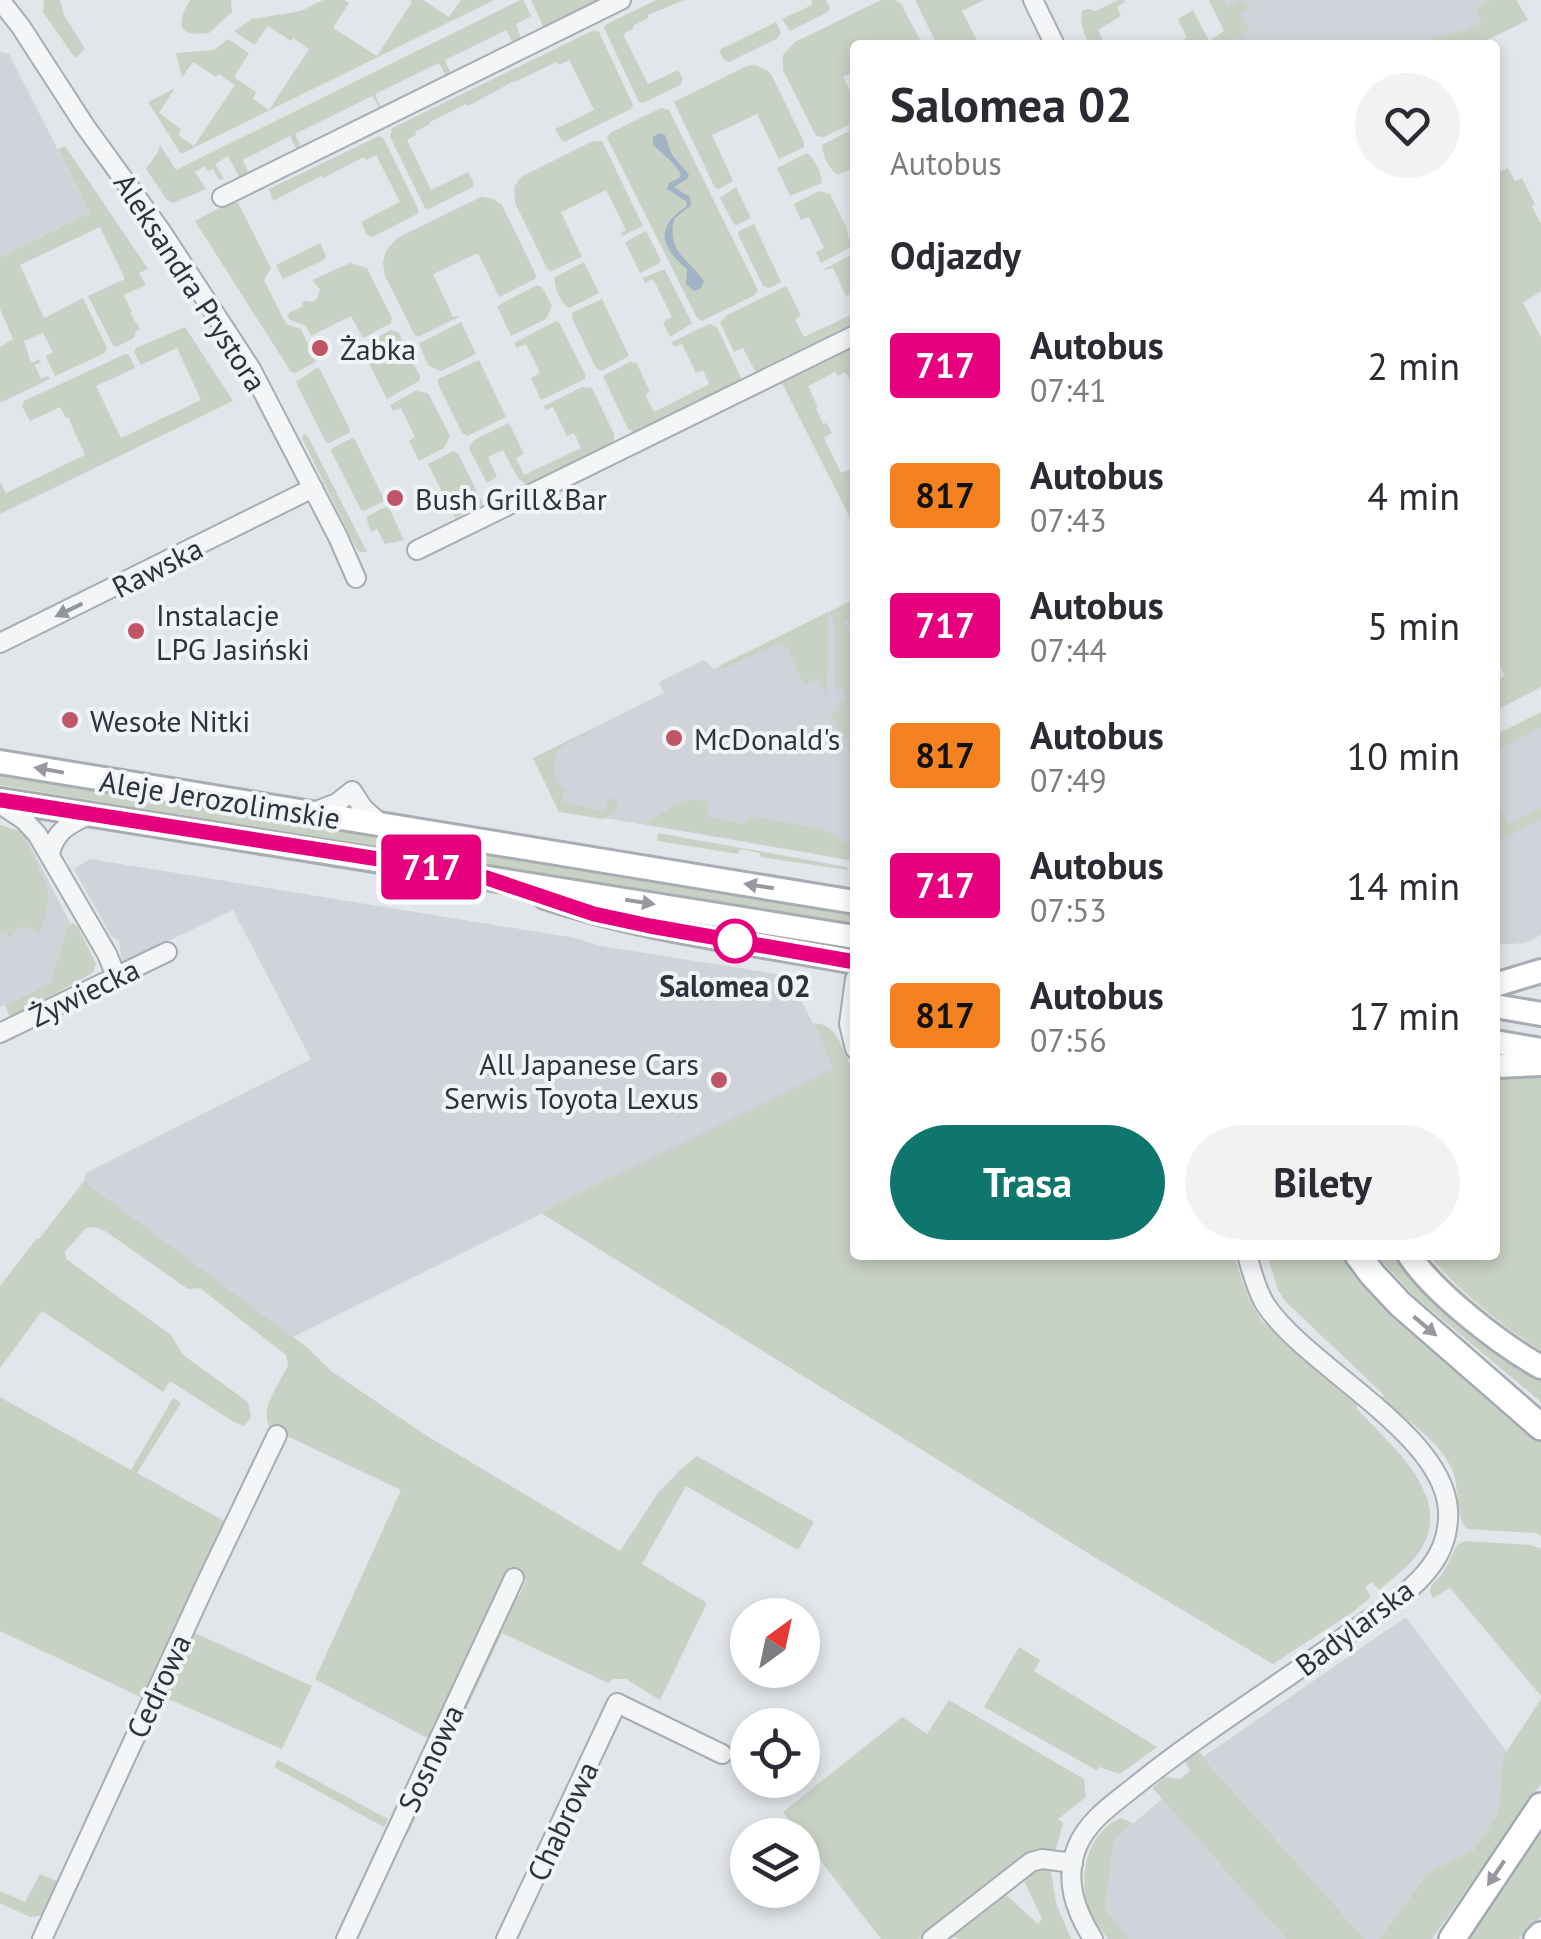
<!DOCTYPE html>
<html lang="pl">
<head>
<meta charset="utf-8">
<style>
	body { margin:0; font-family:"PT Sans",sans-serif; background:#f2f2f3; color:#2b2b33; height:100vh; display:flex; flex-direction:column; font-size:38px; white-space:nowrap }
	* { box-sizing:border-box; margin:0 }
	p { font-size:32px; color:#7c7c81 }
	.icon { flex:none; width:55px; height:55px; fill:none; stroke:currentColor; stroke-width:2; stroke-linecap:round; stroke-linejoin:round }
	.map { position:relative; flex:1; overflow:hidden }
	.sheet { position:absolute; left:850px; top:40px; width:650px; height:1220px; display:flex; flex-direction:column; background:#fff; border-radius:10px; box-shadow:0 5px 15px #0003 }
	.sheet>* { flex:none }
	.badge { padding:0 20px; border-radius:8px; font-size:35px; line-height:65px }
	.needle { width:65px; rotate:33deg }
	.controls { position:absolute; left:730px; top:1598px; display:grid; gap:20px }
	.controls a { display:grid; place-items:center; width:90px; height:90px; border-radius:50%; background:#fff; box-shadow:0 5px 15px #0003; font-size:50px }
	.map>.badge { position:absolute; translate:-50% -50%; box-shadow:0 0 0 5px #fff }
	h2 { padding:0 40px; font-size:38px; line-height:90px }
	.round { display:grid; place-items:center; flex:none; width:105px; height:105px; border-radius:52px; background:#f2f2f3 }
	.head { display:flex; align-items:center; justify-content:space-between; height:170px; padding:0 40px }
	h1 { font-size:48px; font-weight:700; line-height:75px }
	.primary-button { display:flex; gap:20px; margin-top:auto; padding:20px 40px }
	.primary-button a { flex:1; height:115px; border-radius:60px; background:#0f766e; color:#fff; font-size:40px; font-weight:700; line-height:115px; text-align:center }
	.primary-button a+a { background:#f2f2f3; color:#2b2b33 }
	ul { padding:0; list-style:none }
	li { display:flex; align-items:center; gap:30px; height:130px; padding:0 40px }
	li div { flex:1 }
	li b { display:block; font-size:38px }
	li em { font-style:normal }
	li .badge { min-width:110px; font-weight:700; text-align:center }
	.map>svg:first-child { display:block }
	.built { fill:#d0d4da }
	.green { fill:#c8d2c4 }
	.water { fill:#a1b3c4 }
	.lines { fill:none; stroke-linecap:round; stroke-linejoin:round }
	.minor-casing { stroke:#a8acb3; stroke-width:22 }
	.secondary-casing { stroke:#a8acb3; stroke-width:28 }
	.primary-casing { stroke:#a3a9b3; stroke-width:30 }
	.minor { stroke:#f4f5f7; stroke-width:18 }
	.secondary { stroke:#fff; stroke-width:22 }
	.primary { stroke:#fff; stroke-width:25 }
	.oneway { fill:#90949b }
	.oneway2 { fill:#96999f }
	.line-casing { stroke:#fff; stroke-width:22 }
	.line { stroke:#e6007e; stroke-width:15 }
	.poi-dot { fill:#bf5668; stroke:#f1f3f6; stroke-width:4 }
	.stop-dot { fill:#fff; stroke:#e6007e; stroke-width:5 }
	.labels { text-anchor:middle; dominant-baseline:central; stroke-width:8; stroke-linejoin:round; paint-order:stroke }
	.street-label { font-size:30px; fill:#2c333f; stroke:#f1f3f6 }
	.poi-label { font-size:30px; fill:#2c333f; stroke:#f1f3f6; text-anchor:start }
	.stop-label { font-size:30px; font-weight:bold; fill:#2c333f; stroke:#f1f3f6 }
</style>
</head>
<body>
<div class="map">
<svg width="1541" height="1939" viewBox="0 0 1541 1939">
	<rect width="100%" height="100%" fill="#e2e5e9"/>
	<g class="built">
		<path d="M1223,0h293l12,20 -51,25h-257l20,-10z"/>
		<path d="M0,52l9,2 81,159 -90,44z"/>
		<path d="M855,599v262l-296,-51 -26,-52 131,-65 -5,-11 45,-22 10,9z"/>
		<path d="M1541,715v220l-16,8 -30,2v-207z"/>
		<path d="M0,844l32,5 47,91 -19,10 -10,33 -50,24z"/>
		<path d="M90,859l485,79 26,8 188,30 46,92 -542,269 -209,-156 2,-8 225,-114 -78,-149 -111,53 -3,-22 -8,-5 -37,-67z"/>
		<path d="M1406,1617l101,135 -4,5 -4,54 -26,40 -46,23 -48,65h-14l-162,-182z"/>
		<path d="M1162,1799l124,140h-157l-24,-31 9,-68z"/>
	</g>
	<g class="green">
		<path d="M44,0h16l4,15 21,34 -10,9 -32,-46z"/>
		<path d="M190,0h41l1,12 -23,21c-32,4 -33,-9 -19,-33z"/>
		<path d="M323,0h21l5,3 -16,25 44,28 35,-54 -2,-2h13l26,17 12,-17h33l-313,154 -33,-52 27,-14 -16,25 22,16 -3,6 16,11 41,-61 -16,-11 -3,3 -23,-15 -11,15 -6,-24 38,-3 14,-11 21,14 -15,24 22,15 -3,7 16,11 40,-61 -16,-11 -2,3 -23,-15 -14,19 -20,-14 18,-12 49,-8z"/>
		<path d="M520,0h3l8,16 -15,8 5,15 -8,4 -7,-13 -61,30 6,14 -5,2 -7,-13 -64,31 6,14 -1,1 -8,-13 -77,38 6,13 -4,3 -7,-14 -47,24 6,14 -9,4 -12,-22 -13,8 9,15 -5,1 -6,-11 -5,2 -3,-5 -10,6 11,17 -33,14 -6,-3 -21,-31 12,-17 2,-7 16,25z"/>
		<path d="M531,0h70l-57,28z"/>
		<path d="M656,0h28l-36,15v3l-15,8v3l-10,5 25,50 30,-14 5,9 -3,6 -37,18 -4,-1 -35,-74 3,-4z"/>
		<path d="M811,0h15l4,8 -2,4 -38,19 -8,-12 30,-14z"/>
		<path d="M881,0h14l6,4 22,41h-68v26l-12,6 12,24v21l-31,15 -8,-1 -33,-66v-15l12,-13z"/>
		<path d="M915,0h69l-22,11 17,34h-42z"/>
		<path d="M1119,0h5l1,2 -8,5 4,9 -23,14 7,15h-14c-8,-10 -11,-22 -9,-34l6,-2 8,2z"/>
		<path d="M1209,0h14l4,7 15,-7 3,1 5,8 -9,5 8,17 -29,14h-47l14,-7 -9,-19 15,-9 16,31 15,-10z"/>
		<path d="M1490,0h26l12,20 -52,25h-57l20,-10 2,3 17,-9 2,4 22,-11 -6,-14z"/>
		<path d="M776,22l5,10 -3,6 -49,24 -5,-2 -5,-10z"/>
		<path d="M594,30l5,2 34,73 -2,4 -67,33 -3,-2 -6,-11 39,-19 -25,-50 -10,5 -3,-3 -41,20 -1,-1 -46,25 -2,-2 -36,18v2l-15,8 1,3 -9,5 24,50 37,-18 6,11 -1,4 -44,22 -4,-1 -35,-71 2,-9z"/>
		<path d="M756,65l12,6 4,5 32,66v5l-25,12 -22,-45 -45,21 21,46 -14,8 -4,-1 -41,-86 73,-36z"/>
		<path d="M661,108l8,2 89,180 -3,5 -53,26 -5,-3 -90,-180 3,-5z"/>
		<path d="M855,128v39l-17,8c-8,-4 -16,-21 -16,-30z"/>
		<path d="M379,136l5,3 35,72 -2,3 -45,23 -5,-2 -6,-13 39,-20 -24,-47 -10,5 -2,-3 -41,21 -2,-2 -48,25 -4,-12z"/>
		<path d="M602,141l41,85 -21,10 -1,-3 5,-3 -20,-40 -45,22 21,45 -31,14 -4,-3 -32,-65 -1,-16 7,-10 70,-35z"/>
		<path d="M65,146l83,123 -9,4 7,12 -22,10 8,17 -2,1 10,16 -4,2 -2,7 -18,9 -3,-2 -25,-49 37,-17 -25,-52 -80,38 24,53 39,-20 24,50 -2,5 -50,23 -9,-20 7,-4 -10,-19 -19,8 7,22 9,-4 1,3 -6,3 6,14 7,-3 2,3 -48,23 -2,-1v-54l13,-8 -13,-30v-52l90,-44 -32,-64z"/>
		<path d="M807,153c7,5 15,21 15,30l-32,13 -13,-28z"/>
		<path d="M1508,168l7,13 7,-3 13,26 -3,2 9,18v67l-18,12 18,34v350l-46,24v-29l10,-7 -10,-16v-484z"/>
		<path d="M736,187l15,31 -14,7 -4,-2 -13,-25z"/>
		<path d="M819,191l11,3 17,35 1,9 6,4 -3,5 -30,16 -5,-11 8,-4 -15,-31 -8,3 -7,-16z"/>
		<path d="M481,197l12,2 9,6 34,70 -1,4 -36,18 -21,-44 -45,21 20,43 5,-1 1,1 -41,20 -4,-3 -29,-58 -2,-13 3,-12 11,-13z"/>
		<path d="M232,201l6,2 33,65 -7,12 22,44 15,5 15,33 -21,11 -4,-1 -96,-151z"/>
		<path d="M754,224l27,58 -12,6 -6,-2 -25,-52 1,-3z"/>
		<path d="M646,231l15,29 -3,4 -18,9 -15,-31z"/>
		<path d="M320,243l6,13 -2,4 -41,19 -7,-14z"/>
		<path d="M855,253v44l-2,-4 -7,3 -13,-28 -8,2 -1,-1z"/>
		<path d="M584,262l15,31 -30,15c-8,-5 -16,-21 -14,-31z"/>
		<path d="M350,263l17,5 25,50 -1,5 -28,15 -12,-22 -40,20 -5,-10 -16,-6 -3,-6 16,-8 -1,-4 2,-1 8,1 5,-3 3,-10 -8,-9z"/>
		<path d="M662,270h3l27,53 -22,14 -7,-15 9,-5 -19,-38 -8,4 -2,-5z"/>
		<path d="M537,285l5,2 10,19 -6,13 -35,17 -14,-30z"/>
		<path d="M786,286l15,30 -6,3 9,18 51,-24v12l-99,48 -13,-25 -9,4 -14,-30 7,-7z"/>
		<path d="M602,299l27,57 -28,15 -5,-3 -24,-50v-5z"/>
		<path d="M556,321l4,3 25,50v5l-44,21 -10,-22 9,-5 -14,-29 -9,4 -3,-5z"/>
		<path d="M461,322l15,32 -35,17 -12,-5 -9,-19v-4z"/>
		<path d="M709,324l8,3 24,51 -1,3 -99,50 -8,1 -5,-3 -25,-53 29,-15 1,3 3,-2 14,30 -5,3 9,17 55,-28 -6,-14 -7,3 -14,-29 -8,3 -2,-5z"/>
		<path d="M185,327l48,74 -233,113v-32l6,11 79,-38 -17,-38 -2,1 -6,-11 -30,14 -8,-15 2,-5 101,-47 4,1 6,13 -39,18 25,52 80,-38 -24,-52 -36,17 -7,-13 2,-4z"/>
		<path d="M391,330l9,3 3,15 5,5 12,23 -1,5 -32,18 -18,-36 5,-3 -9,-16z"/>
		<path d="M855,344v43l-10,-15 -7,4 -3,-4 -27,14 10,21 -2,1 7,16 4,-1 5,10 -8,5 17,35 14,-5v60l-73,-145 -360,177 -1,-1z"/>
		<path d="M479,360l27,57 -39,19 -5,-3 -24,-49v-5z"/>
		<path d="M317,368l3,1 30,61 -1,3 -20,10 -3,-1 -30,-60z"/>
		<path d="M582,387l10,1 22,46v8l-86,44 -10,-8 -15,-28 -15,7 9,20 -10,6 -18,-35 5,-8 35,-17 15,31 -8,4 8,17 57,-27 -7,-15 -7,3 -14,-29 -7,3 -2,-4z"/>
		<path d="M415,391l13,2 22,43 -6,12 -25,13 -10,-20 6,-4 -14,-29 -8,3 -3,-6z"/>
		<path d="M304,434l3,1 60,117h-7l-4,-4 -54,-110z"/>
		<path d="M352,438l3,2 29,59 -1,3 -19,9 -3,-1 -30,-59 1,-3z"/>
		<path d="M453,451l5,2 24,49v3l-27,13 -27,-54z"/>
		<path d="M385,507l4,1 15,32 -19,4 -8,-15 -6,3 -5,-15z"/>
		<path d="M855,599v21l-3,2 -2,-4 -7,3 12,23v120l-9,-18 4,-2 -3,-6 -5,1 -11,-24 10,-5 -3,-6 10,-5 -7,-13 -7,3v-68l-5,-9z"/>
		<path d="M828,612l-1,84 -9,-18 -14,7 -17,-38 -7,-4 -57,26 -4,-3z"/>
		<path d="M1541,712v16l-46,23v-16z"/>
		<path d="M588,731l2,2c-9,4 -23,8 -30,16 -12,14 -6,35 9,43h-5l-2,9 43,11 3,-15 8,3 2,9 -14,10 -45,-7 -26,-54z"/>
		<path d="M0,774l855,140v11l-855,-140z"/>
		<path d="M690,799l18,2v16l37,7 5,-8 76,14 29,19v12l-210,-37 27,-18z"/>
		<path d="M1541,808v11l-46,23v-28l6,-4 8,14z"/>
		<path d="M0,825c6,2 18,4 23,9 6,4 7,15 10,22 17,36 20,39 7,78l-15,-8 -8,3 -6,9 -4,-1v-5h-7z"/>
		<path d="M658,833l189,34v3l-87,-13v-4l-20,-4 -2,5 -79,-13 -2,-1z"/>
		<path d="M73,923l5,4 18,37 -3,9 -83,45 -5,-13 45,-22 18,-57z"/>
		<path d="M813,1023c30,2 25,28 42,48v184h379c7,24 14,46 28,66l97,83 -3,4c36,39 106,93 58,151 -10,11 -23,21 -35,31l-7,-8 -7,5 6,10 -18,15 -80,52 -169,-101 -563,-350 293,-145z"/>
		<path d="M1521,1076l20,1v273c-42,-25 -81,-59 -113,-95h67v-176z"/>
		<path d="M84,1181l224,167 23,23 96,65 193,115 38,-58 21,-22 18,-15 117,66 -16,28 -112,-64 -44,78 65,39 -47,97 -34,-21h-13l-5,4 -106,-50 -94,201 -4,-2 110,-237 5,1 7,-16 -16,-8 -79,168 -116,-61 86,-189 -131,-62c-11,-20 9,-44 18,-62l-2,-11 -86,-67 -12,1 -83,-58 -10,-4 -9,1 -21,24 1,7 105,76 12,20 65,47 3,15 -7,9 -10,-4 -64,-41 -7,11 -121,-81 -42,57v-82l37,-48 2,1z"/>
		<path d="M1267,1255h74l34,42 18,18 148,127v94l-5,-3 -69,-4c-14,-15 -6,-43 -16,-62 -14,-28 -46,-48 -69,-69l2,-3 -99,-94 -7,-11z"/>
		<path d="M1376,1255h22l143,121v26l-127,-106z"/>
		<path d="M0,1397l131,73 42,-72 8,5 -44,70 89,49 -83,176 -143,-67z"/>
		<path d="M1465,1541l66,4 10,4v147l-91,-108 -17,10 -3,-6 1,-6 12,-13 14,-28z"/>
		<path d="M195,1633l117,53 -30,63 -118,-52z"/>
		<path d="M1019,1647l21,13 -6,11 123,76 -37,27 -20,-7 -4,3 -112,-63z"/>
		<path d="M1541,1699v85l-109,155h-53l48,-65 46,-23 26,-40 4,-54z"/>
		<path d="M949,1700l135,79 2,18 -28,22 5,4 -7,26 -15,1 -15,7 -107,82h-38l-98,-127 119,-95 25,17z"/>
		<path d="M1198,1750l10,13 157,176h-79l-124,-140 -9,-11 12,-11 15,2 10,-8 -5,-10z"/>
		<path d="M278,1760l110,59 -4,8 -110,-60z"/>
		<path d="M1121,1818l12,5 -19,17 -9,68 24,31h-21c-7,-9 -14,-18 -18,-28 -13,-33 -4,-78 31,-93z"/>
		<path d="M1541,1830v87l-22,22h-55z"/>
		<path d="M1044,1869l7,2 5,32 15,36h-113l-2,-2 -12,2 55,-43 6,-2 33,30 4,-5 -17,-36 3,-9z"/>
		<path d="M40,1874l21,9 -16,32 -15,2 -30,-14v-12l25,11z"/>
	</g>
	<path class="water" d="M659,133l6,2 7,20 17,20 -2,4 -13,8 16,10 1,8 -17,14c-7,34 13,38 30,62l-3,7 -7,3 -8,-7 1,-15c-26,-21 -33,-42 -1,-62l1,-5 -20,-13 2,-6 10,-5 2,-4 -9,-12 -19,-17v-8z"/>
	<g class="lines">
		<g class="minor-casing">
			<g id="minor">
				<path d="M0,0l21,27 64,99 76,105 90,138 87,168 18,41"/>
				<path d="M1033,0l22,45"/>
				<path d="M222,197l399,-197"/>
				<path d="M417,550l438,-215"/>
				<path d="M0,643l313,-155"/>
				<path d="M0,804l24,16 13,14 70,120 9,22"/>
				<path d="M314,812l23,-9 15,-12 11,17 19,17"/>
				<path d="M50,854c5,-23 19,-30 39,-39"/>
				<path d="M855,979l-6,45 6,25"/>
				<path d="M0,1033l167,-81"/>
				<path d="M42,1939l166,-360 69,-144"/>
				<path d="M346,1939l168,-361"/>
				<path d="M506,1939l111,-236 105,51"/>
				<path d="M932,1939l99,-77 11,-3 31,4"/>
				<path d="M1093,1939c-18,-29 -29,-59 -16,-92 11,-27 36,-43 57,-60 67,-54 140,-99 209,-149 28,-21 68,-44 88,-72 12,-16 18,-36 17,-56 -5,-78 -142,-143 -183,-206 -9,-15 -13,-32 -18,-49"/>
			</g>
		</g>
		<g class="secondary-casing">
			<g id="secondary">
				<path d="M0,762l855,140"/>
				<path d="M0,800l855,137"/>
				<path d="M545,897c101,34 206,45 310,65"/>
				<path d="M1495,985l46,-14"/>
				<path d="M1495,1006l46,8"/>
				<path d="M1495,1042l46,8"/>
				<path d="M1495,1066l46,-2"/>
				<path d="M1409,1255c25,38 92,90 132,112"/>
			</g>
		</g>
		<g class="primary-casing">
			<g id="primary">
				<path d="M1358,1255l14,19 28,30 141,123"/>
				<path d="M1452,1939l89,-133"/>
				<path d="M1537,1939l4,-4"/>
			</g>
		</g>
		<use href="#minor" class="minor"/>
		<use href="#secondary" class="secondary"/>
		<use href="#primary" class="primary"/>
	</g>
	<defs><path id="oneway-solid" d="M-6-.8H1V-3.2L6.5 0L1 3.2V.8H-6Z" transform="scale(2.5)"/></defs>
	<use class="oneway" href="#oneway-solid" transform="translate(69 610) rotate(154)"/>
	<g class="oneway2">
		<use href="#oneway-solid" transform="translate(49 770) rotate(-170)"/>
		<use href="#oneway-solid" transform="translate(759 886) rotate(-171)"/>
		<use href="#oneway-solid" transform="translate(640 902) rotate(9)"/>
		<use href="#oneway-solid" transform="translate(1425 1326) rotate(40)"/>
		<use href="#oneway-solid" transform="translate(1496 1873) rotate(124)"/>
	</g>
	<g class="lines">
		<g class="line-casing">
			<path id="line" d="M0,800l475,74 119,40 56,12 205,36"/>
		</g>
		<use href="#line" class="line"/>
	</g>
	<g class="poi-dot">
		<circle cx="320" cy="348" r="10"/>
		<circle cx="395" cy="498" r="10"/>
		<circle cx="136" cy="631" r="10"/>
		<circle cx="70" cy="720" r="10"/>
		<circle cx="674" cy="738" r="10"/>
		<circle cx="719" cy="1080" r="10"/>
	</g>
	<circle class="stop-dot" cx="735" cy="941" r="20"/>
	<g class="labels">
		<g class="street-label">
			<text transform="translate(191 282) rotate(57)">Aleksandra Prystora</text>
			<text transform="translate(157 567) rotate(-27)">Rawska</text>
			<text transform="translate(220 799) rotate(9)">Aleje Jerozolimskie</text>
			<text transform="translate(84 992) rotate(-26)">Żywiecka</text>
			<text transform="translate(1354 1627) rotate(-37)">Badylarska</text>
			<text transform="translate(158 1686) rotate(-65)">Cedrowa</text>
			<text transform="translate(430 1758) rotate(-65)">Sosnowa</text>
			<text transform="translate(562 1821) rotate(-65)">Chabrowa</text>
		</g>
		<g class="poi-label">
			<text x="340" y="348">Żabka</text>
			<text x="415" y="498">Bush Grill&amp;Bar</text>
			<text x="156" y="614">Instalacje<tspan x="156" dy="34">LPG Jasiński</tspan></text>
			<text x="90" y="720">Wesołe Nitki</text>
			<text x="694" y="738">McDonald's</text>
			<text x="699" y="1063" text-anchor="end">All Japanese Cars<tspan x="699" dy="34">Serwis Toyota Lexus</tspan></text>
		</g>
		<g class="stop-label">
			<text x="735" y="985">Salomea 02</text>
		</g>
	</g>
</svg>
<div class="controls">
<a><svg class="needle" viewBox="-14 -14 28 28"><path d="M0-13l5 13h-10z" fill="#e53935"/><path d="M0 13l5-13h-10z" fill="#7c7c81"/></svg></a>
<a><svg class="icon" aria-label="locate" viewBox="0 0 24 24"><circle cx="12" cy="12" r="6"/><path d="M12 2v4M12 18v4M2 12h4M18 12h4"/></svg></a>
<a><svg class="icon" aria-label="layers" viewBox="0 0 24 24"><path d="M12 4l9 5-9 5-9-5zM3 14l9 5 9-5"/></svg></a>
</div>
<b class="badge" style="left:431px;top:867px;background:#e6007e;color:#fff">717</b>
<section class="sheet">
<div class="head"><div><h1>Salomea 02</h1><p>Autobus</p></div><a class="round"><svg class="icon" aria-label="heart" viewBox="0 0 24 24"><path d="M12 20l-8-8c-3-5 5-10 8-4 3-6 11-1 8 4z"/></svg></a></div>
<h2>Odjazdy</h2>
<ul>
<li><span class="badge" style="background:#e6007e;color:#fff">717</span><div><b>Autobus</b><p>07:41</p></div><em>2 min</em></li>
<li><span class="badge" style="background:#f58220;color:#111">817</span><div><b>Autobus</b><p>07:43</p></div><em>4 min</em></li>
<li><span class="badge" style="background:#e6007e;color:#fff">717</span><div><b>Autobus</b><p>07:44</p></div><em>5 min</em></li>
<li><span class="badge" style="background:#f58220;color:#111">817</span><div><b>Autobus</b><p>07:49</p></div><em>10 min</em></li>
<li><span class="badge" style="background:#e6007e;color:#fff">717</span><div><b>Autobus</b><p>07:53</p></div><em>14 min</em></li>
<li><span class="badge" style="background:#f58220;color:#111">817</span><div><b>Autobus</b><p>07:56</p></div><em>17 min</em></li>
</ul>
<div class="primary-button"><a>Trasa</a><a>Bilety</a></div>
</section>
</div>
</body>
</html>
